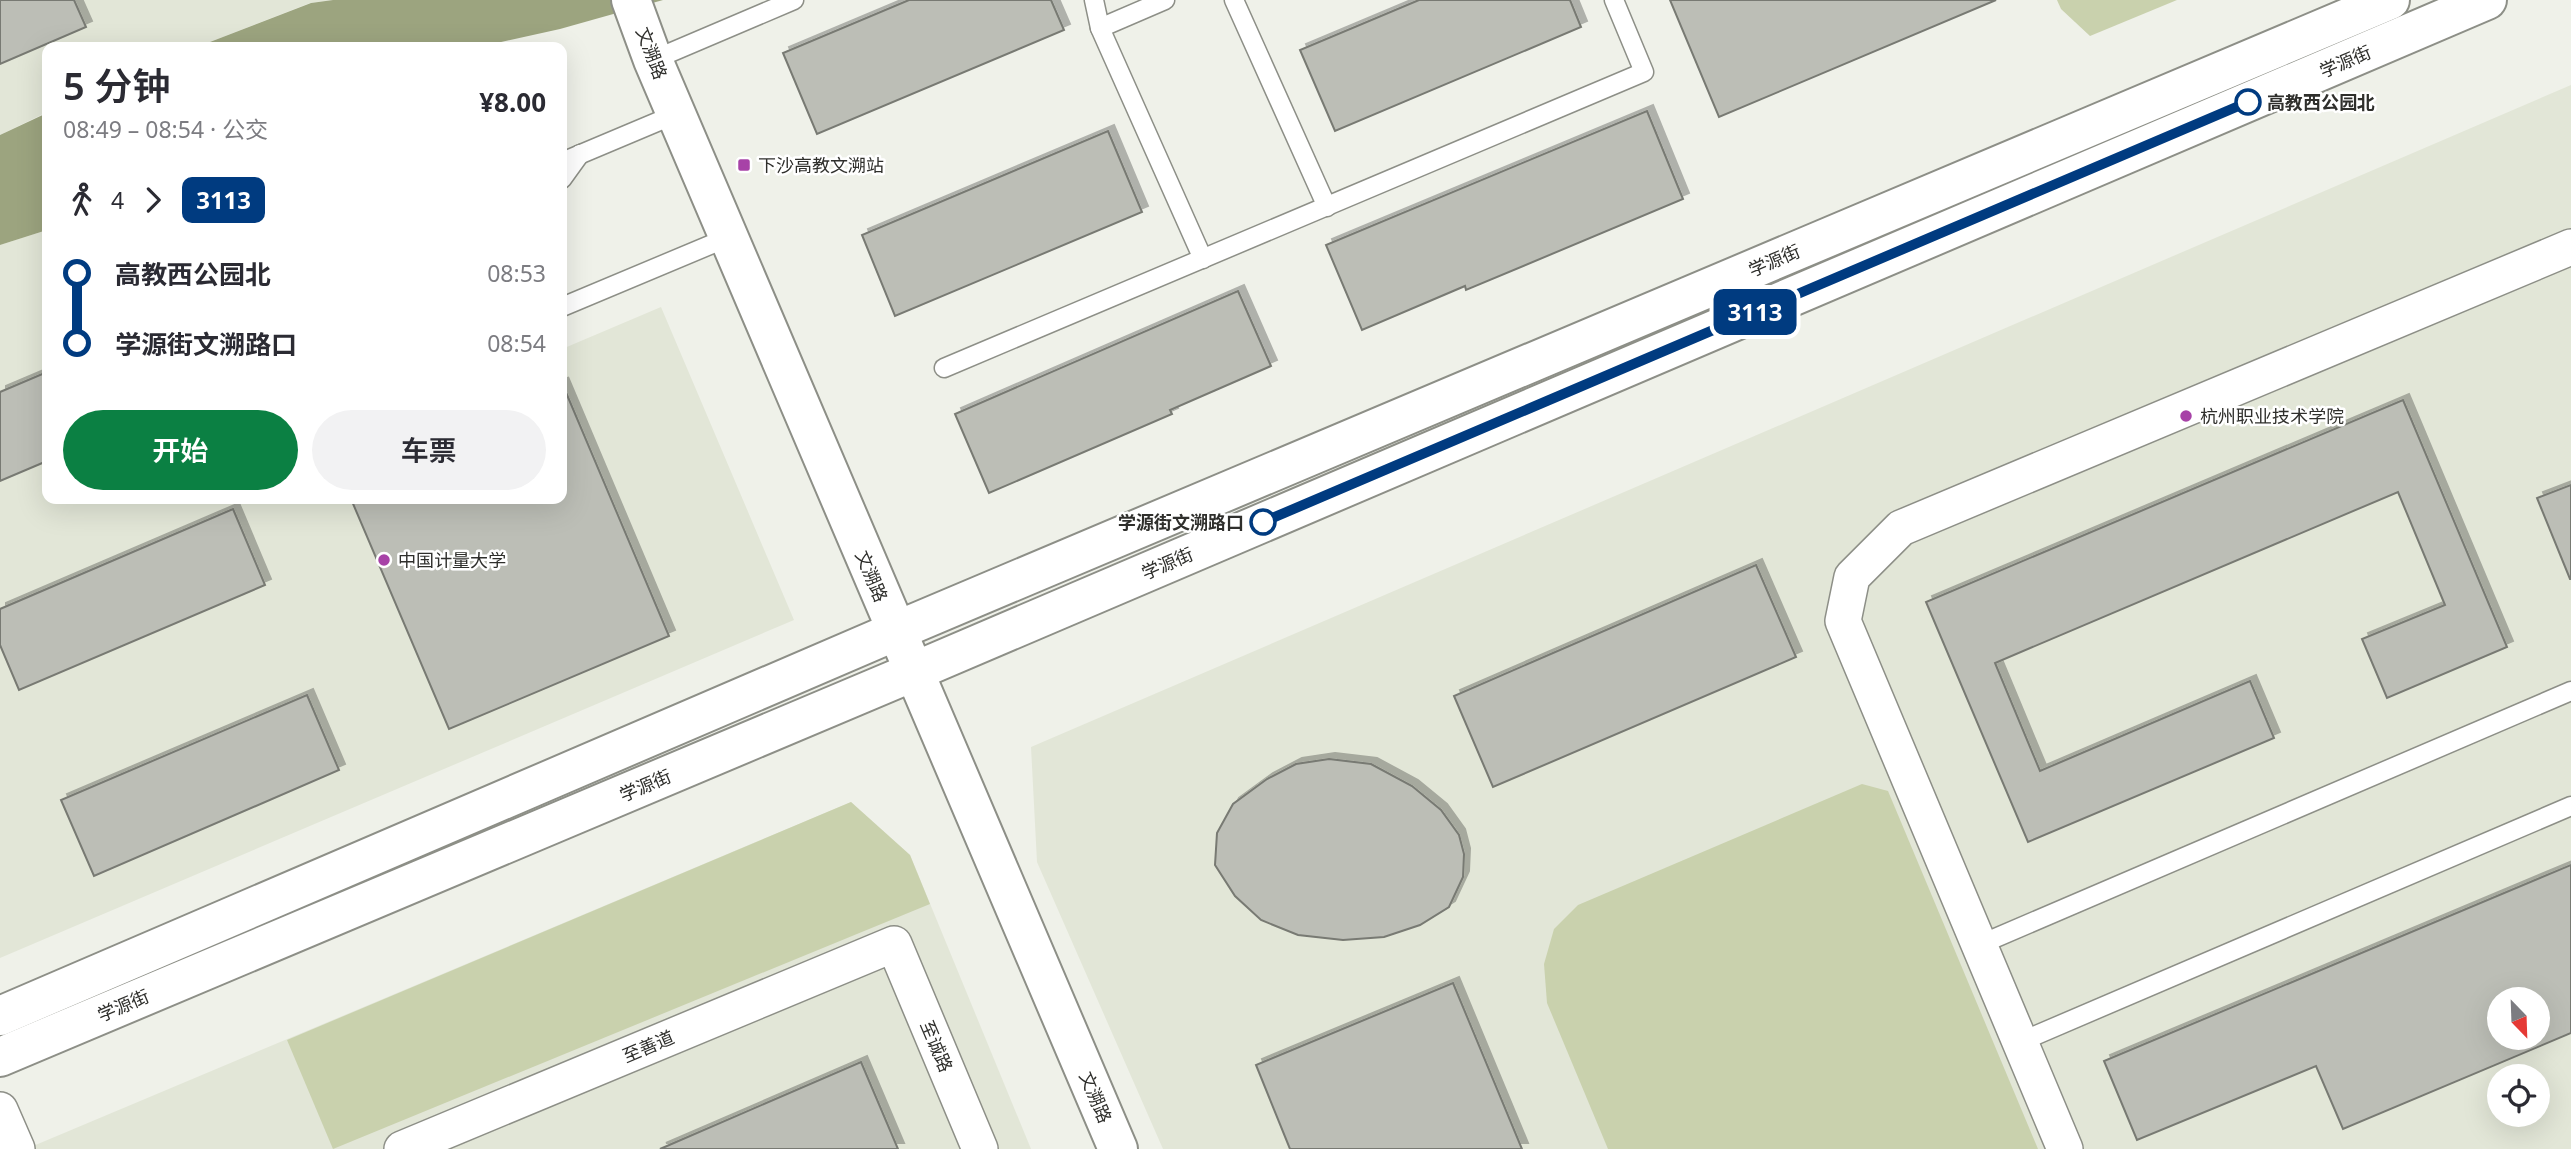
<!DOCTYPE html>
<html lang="zh">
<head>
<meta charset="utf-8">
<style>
	body { margin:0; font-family:"Noto Sans","Noto Sans SC",sans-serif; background:#f2f2f3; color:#2b2b33; height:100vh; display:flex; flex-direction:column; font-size:26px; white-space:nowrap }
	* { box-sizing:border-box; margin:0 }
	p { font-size:23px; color:#7c7c81 }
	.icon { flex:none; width:38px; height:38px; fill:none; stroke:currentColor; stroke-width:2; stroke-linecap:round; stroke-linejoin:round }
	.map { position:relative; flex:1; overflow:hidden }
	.panel { position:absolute; left:42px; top:42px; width:525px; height:462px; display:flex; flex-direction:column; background:#fff; border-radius:14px; box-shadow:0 7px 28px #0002 }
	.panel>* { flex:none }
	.badge { padding:0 14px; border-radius:10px; font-size:24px; line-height:46px }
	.needle { width:46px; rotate:157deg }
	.fabs { position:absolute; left:2487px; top:987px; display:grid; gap:14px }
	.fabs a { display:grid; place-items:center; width:63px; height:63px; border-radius:50%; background:#fff; box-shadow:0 7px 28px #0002; font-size:35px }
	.map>.badge { position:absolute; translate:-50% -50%; box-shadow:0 0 0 4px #fff }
	.legs { display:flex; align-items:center; gap:10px; height:77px; padding:0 21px; font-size:23px }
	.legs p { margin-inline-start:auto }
	.headline { display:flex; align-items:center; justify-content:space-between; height:119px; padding:0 21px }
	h1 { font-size:38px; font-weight:600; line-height:52px }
	.primary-button { display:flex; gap:14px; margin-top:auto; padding:14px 21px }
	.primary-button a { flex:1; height:80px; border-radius:42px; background:#0b8043; color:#fff; font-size:28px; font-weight:600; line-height:80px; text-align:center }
	.primary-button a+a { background:#f2f2f3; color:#2b2b33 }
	ul { padding:0 21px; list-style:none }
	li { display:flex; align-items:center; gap:24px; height:70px; font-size:26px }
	li i { display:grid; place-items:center; width:10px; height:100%; margin:0 9px; background:currentColor }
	li i::after { content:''; width:18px; height:18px; margin:-9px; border:5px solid; border-radius:50%; background:#fff }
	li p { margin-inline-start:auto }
	li:first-child i { background:linear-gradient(#0000 50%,currentColor 0) }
	li:last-child i { background:linear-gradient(currentColor 50%,#0000 0) }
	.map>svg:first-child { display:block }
	.built { fill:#e2e6d7; fill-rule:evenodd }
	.green { fill:#c9d1ad }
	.water { fill:#9ca47f }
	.building { fill:#bcbeb6; stroke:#787a73; stroke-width:2; fill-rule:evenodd; filter:url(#shadow) }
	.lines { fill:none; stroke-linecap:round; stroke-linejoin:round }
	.service-casing { stroke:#8d8f87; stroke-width:21 }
	.minor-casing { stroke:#8d8f87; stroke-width:38 }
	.tertiary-casing { stroke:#8d8f87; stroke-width:42 }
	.secondary-casing { stroke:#8d8f87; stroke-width:42 }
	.service { stroke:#fff; stroke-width:18 }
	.minor { stroke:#fff; stroke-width:35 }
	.tertiary { stroke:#fff; stroke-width:38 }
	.secondary { stroke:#fff; stroke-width:38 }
	.line-1-casing { stroke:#fff; stroke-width:16 }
	.line-1 { stroke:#003b80; stroke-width:10 }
	.stop-1-dot { fill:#fff; stroke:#003b80; stroke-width:3.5 }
	.poi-dot { fill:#a742a7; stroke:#fff; stroke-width:2.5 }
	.labels { text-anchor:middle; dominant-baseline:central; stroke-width:5; stroke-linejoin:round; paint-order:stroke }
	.street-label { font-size:18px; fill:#2f2f2c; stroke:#fff }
	.stop-label { font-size:18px; font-weight:bold; fill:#2f2f2c; stroke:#fff; text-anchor:start }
	.poi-label { font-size:18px; fill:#2f2f2c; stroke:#fff; text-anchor:start }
</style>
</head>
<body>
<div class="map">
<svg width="2571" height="1149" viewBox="0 0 2571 1149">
	<defs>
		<filter id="shadow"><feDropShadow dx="6" dy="-6" stdDeviation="0" flood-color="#0004"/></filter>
	</defs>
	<rect width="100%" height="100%" fill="#eff1e9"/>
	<g class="built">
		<path d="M0,0h333l-23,3 -113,44h-150v65l-47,23z"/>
		<path d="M2571,85v1064h-1408l-126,-287 -6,-115zM2499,999h39v39h-39zM2499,1076h39v39h-39z"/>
		<path d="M47,230v269h515v-150l99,-42 133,313 -794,338v-713z"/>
		<path d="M851,802l59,53 121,294h-1005z"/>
	</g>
	<g class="green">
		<path d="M2057,0h120l-87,36 -29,-27z"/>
		<path d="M1862,784l26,7 150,358h-430l-61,-146 -3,-39 10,-35 24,-24z"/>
		<path d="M851,802l59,53 20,49 -597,245 -46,-109z"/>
	</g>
	<g class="water">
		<path d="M333,0h330l-103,29 -81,18h-282l114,-44z"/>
		<path d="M47,113v117l-47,15v-110z"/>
	</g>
	<g class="building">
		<path d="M0,0h74l12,27 -86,37z"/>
		<path d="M909,0h142l13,30 -247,104 -34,-81z"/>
		<path d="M1419,0h151l11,27 -246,104 -35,-81z"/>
		<path d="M1670,0h326l-277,117z"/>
		<path d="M1647,111l36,88 -217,91 -1,-4 -103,44 -36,-85z"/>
		<path d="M1108,131l34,81 -247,104 -33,-81z"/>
		<path d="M1238,291l33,75 -101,44 2,4 -183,79 -34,-79z"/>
		<path d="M47,372v89l-47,20v-89z"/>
		<path d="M562,383l107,253 -220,93 -98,-230h211z"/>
		<path d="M2403,400l104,247 -120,51 -25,-59 83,-34 -47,-113 -403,171 45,108 210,-90 24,57 -246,104 -102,-240z"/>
		<path d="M2571,485v94h-1l-33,-81z"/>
		<path d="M233,509l32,76 -246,105 -19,-45v-36z"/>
		<path d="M1756,565l40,92 -303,130 -39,-91z"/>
		<path d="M307,695l32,75 -245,106 -33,-76z"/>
		<path d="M1329,759l42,5 41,22 29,24 18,25 5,19 -1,23 -14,30 -29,18 -36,12 -41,3 -45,-5 -37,-15 -26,-24 -20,-31 2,-32 16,-29 34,-25 29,-15z"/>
		<path d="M2571,865v168l-228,96 -27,-63 -179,74 -33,-79zM2499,999h39v39h-39z"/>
		<path d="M1453,983l69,166h-232l-34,-84z"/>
		<path d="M861,1062l37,87h-238z"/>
	</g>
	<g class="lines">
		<g class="service-casing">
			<g id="service">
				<path d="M1094,0l6,28"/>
				<path d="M1165,0l-65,28 103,231"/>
				<path d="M1234,0l93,207"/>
				<path d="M653,60l141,-60"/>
				<path d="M562,162l114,-48"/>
				<path d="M562,179l18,-25"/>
				<path d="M562,307l167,-70"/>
				<path d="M944,368l700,-296 -30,-72"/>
				<path d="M1979,945l592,-254"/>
				<path d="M2020,1042l551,-236"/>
			</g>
		</g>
		<g class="minor-casing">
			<g id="minor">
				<path d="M0,1110l17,39"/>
				<path d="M402,1149l492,-205 86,205"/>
				<path d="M2065,1149l-222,-528 9,-44 49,-49 670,-281"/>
			</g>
		</g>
		<g class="tertiary-casing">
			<path id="tertiary" d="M631,0l22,60 465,1089"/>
		</g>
		<g class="secondary-casing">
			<g id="secondary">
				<path d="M0,1016l896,-385 1494,-631"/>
				<path d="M0,1057l913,-385 1574,-672"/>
			</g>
		</g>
		<use href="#service" class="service"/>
		<use href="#minor" class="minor"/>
		<use href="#tertiary" class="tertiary"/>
		<use href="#secondary" class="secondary"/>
	</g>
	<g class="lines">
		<g class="line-1-casing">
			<path id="line-1" d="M1263,522l985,-420"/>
		</g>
		<use href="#line-1" class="line-1"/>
	</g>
	<g class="stop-1-dot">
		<circle cx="2248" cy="102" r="12"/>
		<circle cx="1263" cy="522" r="12"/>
	</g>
	<g class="poi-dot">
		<rect x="737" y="158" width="14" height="14" rx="3.5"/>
		<circle cx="2186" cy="416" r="7"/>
		<circle cx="384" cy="560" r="7"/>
	</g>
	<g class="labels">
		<g class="street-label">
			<text transform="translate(652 53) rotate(69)">文溯路</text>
			<text transform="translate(2345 61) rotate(-23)">学源街</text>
			<text transform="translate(1774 260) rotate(-23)">学源街</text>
			<text transform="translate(1167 563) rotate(-23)">学源街</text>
			<text transform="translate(872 576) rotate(67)">文溯路</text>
			<text transform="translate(645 785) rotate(-23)">学源街</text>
			<text transform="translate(123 1005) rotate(-23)">学源街</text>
			<text transform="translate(648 1046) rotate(-23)">至善道</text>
			<text transform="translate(937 1046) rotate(67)">至诚路</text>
			<text transform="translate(1096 1097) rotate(67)">文溯路</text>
		</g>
		<g class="stop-label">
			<text x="2267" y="102">高教西公园北</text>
			<text x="1244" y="522" text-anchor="end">学源街文溯路口</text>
		</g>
		<g class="poi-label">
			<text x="758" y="165">下沙高教文溯站</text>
			<text x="2200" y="416">杭州职业技术学院</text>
			<text x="398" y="560">中国计量大学</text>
		</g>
	</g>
</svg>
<div class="fabs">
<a><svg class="needle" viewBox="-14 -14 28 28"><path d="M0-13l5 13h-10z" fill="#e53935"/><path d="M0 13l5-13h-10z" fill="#7c7c81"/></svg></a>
<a><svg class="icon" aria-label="locate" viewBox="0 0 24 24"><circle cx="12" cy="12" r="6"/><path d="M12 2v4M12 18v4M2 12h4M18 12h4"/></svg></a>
</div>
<b class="badge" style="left:1755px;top:312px;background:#003b80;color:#fff">3113</b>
<section class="panel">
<div class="headline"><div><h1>5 分钟</h1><p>08:49 – 08:54 · 公交</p></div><b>¥8.00</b></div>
<div class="legs"><svg class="icon" aria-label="walk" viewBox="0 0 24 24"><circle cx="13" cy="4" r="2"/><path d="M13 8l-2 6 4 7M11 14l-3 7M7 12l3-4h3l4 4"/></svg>4<svg class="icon" aria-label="forward" viewBox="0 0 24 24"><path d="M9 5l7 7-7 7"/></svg><b class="badge" style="background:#003b80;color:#fff">3113</b></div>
<ul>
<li><i style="color:#003b80"></i><b>高教西公园北</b><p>08:53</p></li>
<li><i style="color:#003b80"></i><b>学源街文溯路口</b><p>08:54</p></li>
</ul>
<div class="primary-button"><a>开始</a><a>车票</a></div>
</section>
</div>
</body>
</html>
